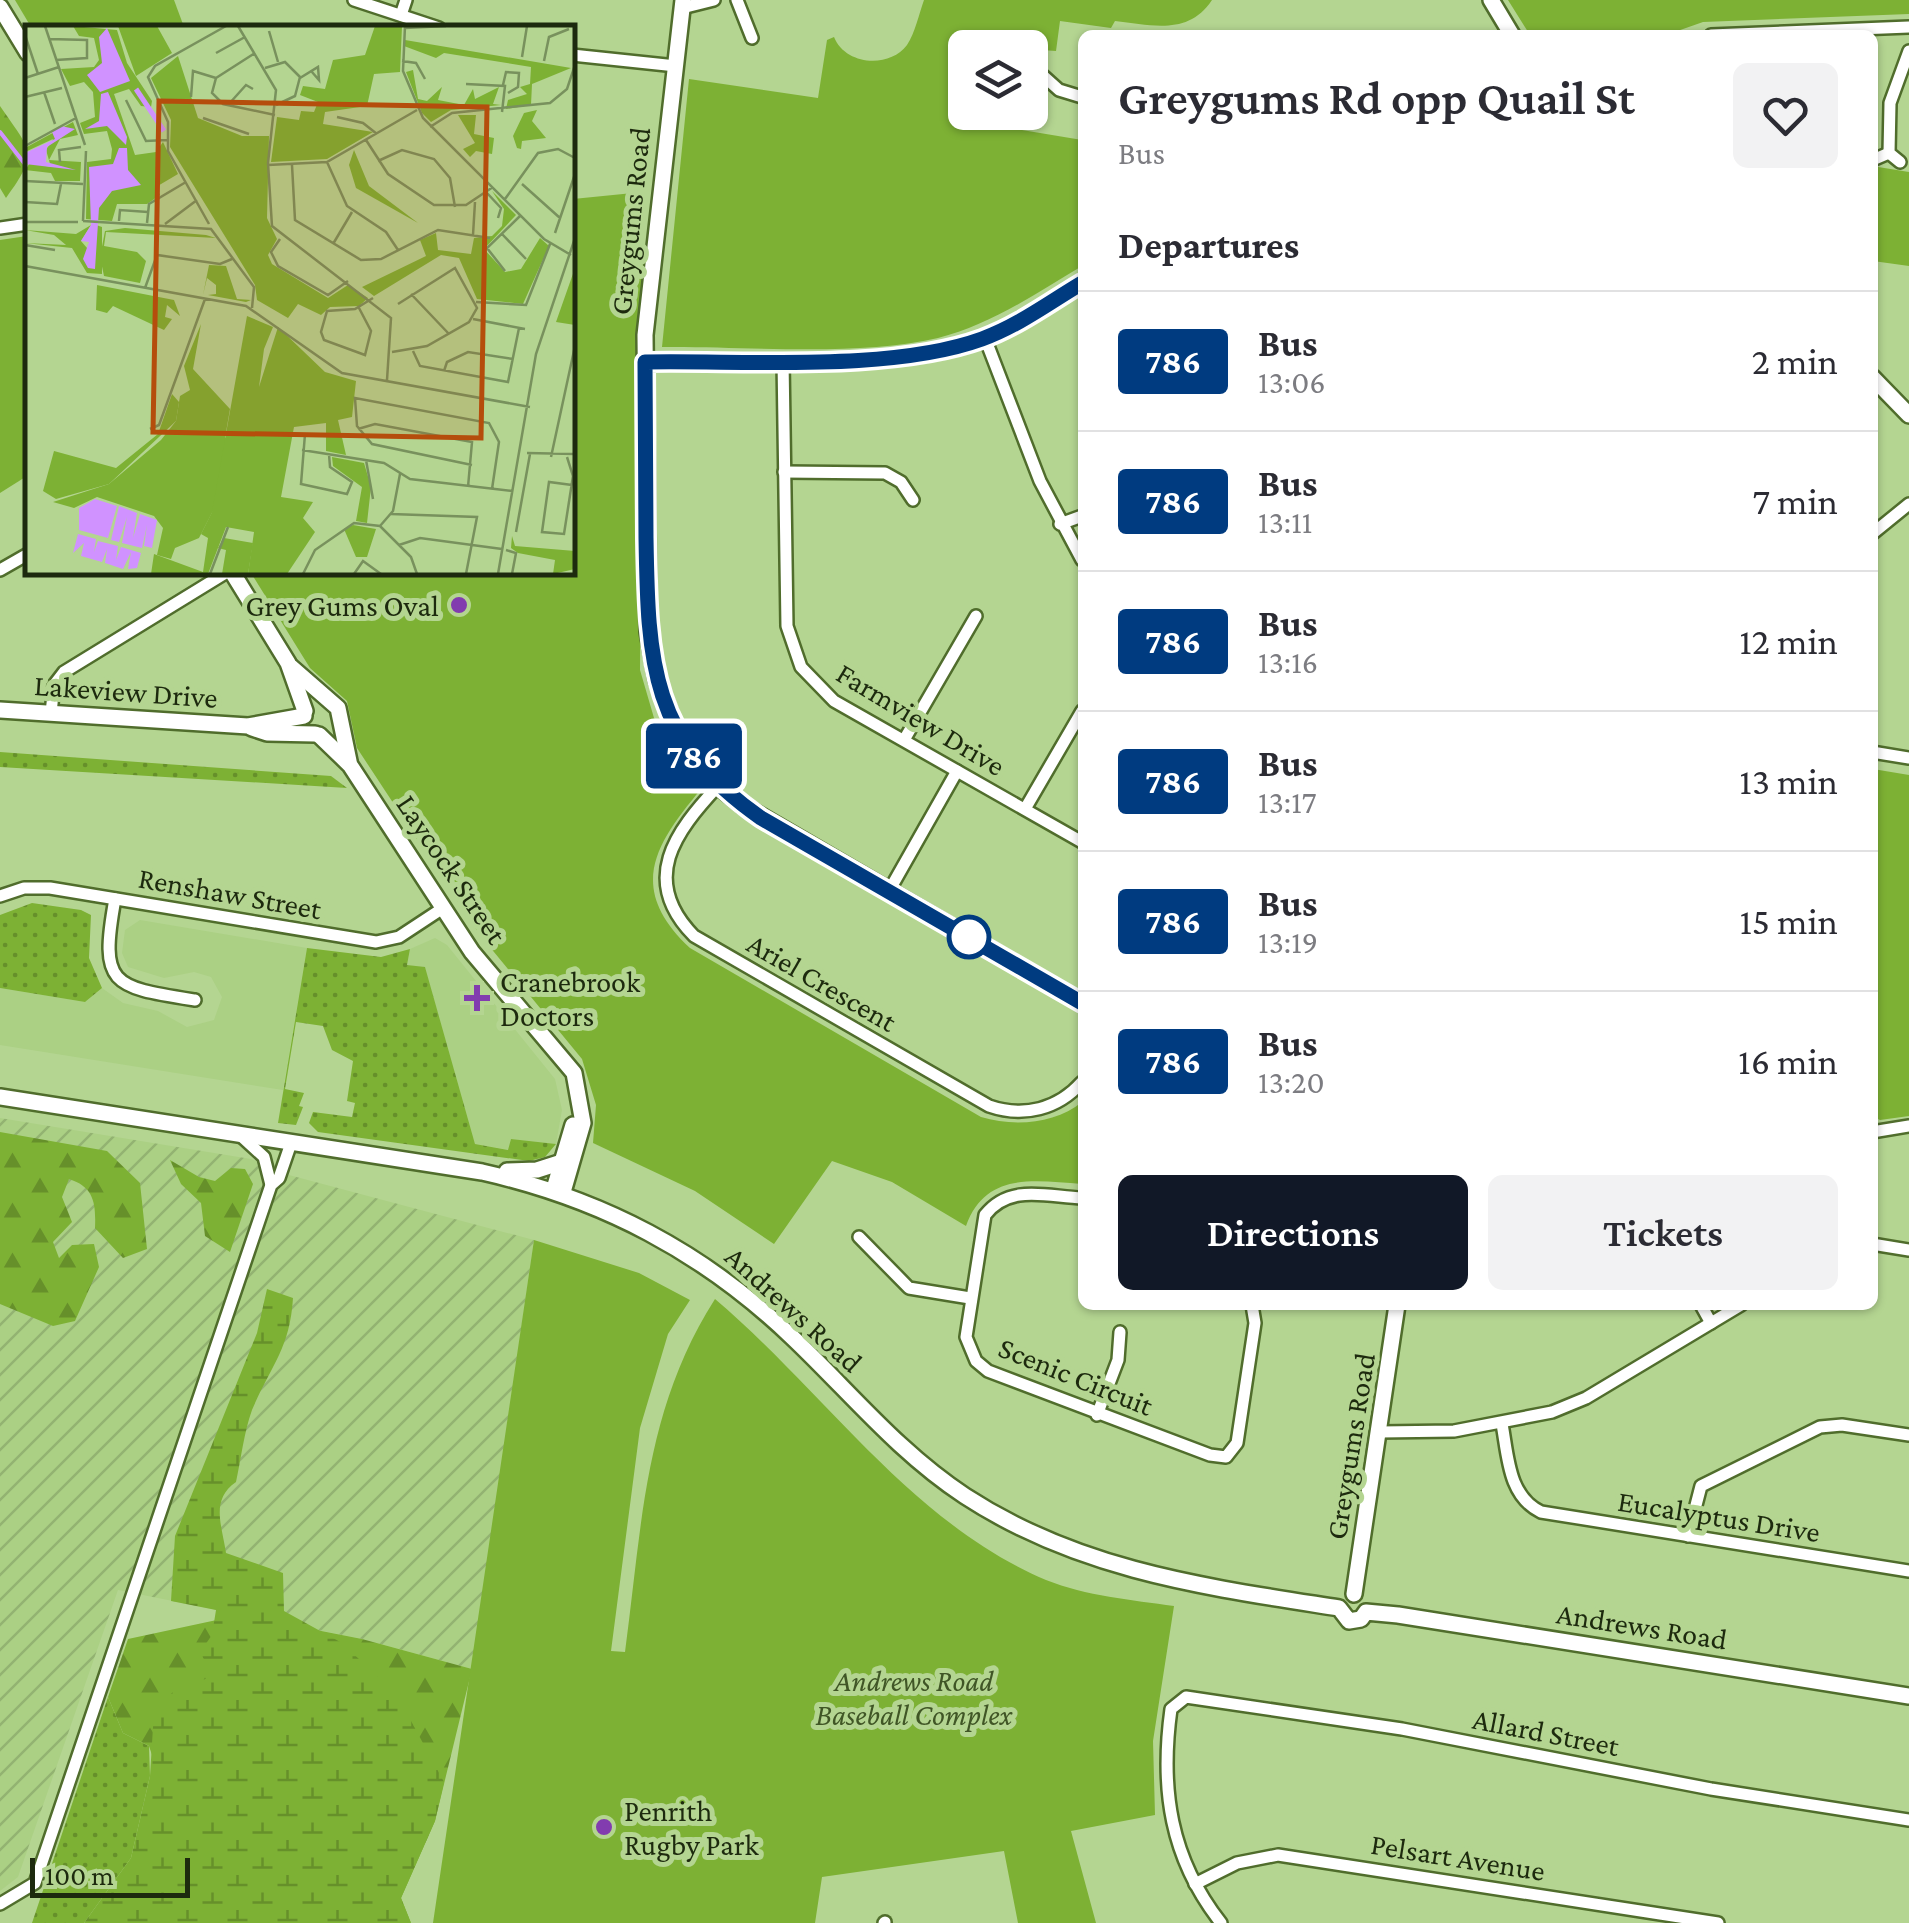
<!DOCTYPE html>
<html lang="en">
<head>
<meta charset="utf-8">
<style>
	body { margin:0; font-family:"Crimson Pro",serif; background:#f2f2f3; color:#2b2b33; height:100vh; display:flex; flex-direction:column; font-size:38px; white-space:nowrap }
	* { box-sizing:border-box; margin:0 }
	p { font-size:32px; color:#7c7c81 }
	.icon { flex:none; width:55px; height:55px; fill:none; stroke:currentColor; stroke-width:2; stroke-linecap:round; stroke-linejoin:round }
	.map { position:relative; flex:1; overflow:hidden }
	.sheet { position:absolute; left:1078px; top:30px; width:800px; height:1280px; display:flex; flex-direction:column; background:#fff; border-radius:15px; box-shadow:0 2px 8px #0004 }
	.sheet>* { flex:none }
	.badge { padding:0 20px; border-radius:8px; font-size:35px; line-height:65px }
	.tools { position:absolute; left:948px; top:30px; display:grid; gap:20px }
	.tools a { display:grid; place-items:center; width:100px; height:100px; border-radius:15px; background:#fff; box-shadow:0 2px 8px #0004; font-size:50px }
	.scale { position:absolute; left:30px; bottom:25px; width:160px; box-sizing:border-box; padding-left:10px; border:5px solid #1d2a0e; border-top:0; font-size:28px; line-height:35px; white-space:nowrap; color:#1d2a0e; -webkit-text-stroke:8px #b4d591; paint-order:stroke }
	.map>.badge { position:absolute; translate:-50% -50%; box-shadow:0 0 0 5px #fff }
	h2 { padding:0 40px; font-size:38px; line-height:90px }
	.round { display:grid; place-items:center; flex:none; width:105px; height:105px; border-radius:15px; background:#f2f2f3 }
	.overview { display:flex; align-items:center; justify-content:space-between; height:170px; padding:0 40px }
	h1 { font-size:48px; font-weight:600; line-height:75px }
	.cta { display:flex; gap:20px; margin-top:auto; padding:20px 40px }
	.cta a { flex:1; height:115px; border-radius:15px; background:#111827; color:#fff; font-size:40px; font-weight:600; line-height:115px; text-align:center }
	.cta a+a { background:#f2f2f3; color:#2b2b33 }
	ul { padding:0; list-style:none }
	li { display:flex; align-items:center; gap:30px; height:140px; padding:0 40px; border-top:2px solid #e1e1e2 }
	li div { flex:1 }
	li b { display:block; font-size:38px }
	li em { font-style:normal }
	li .badge { min-width:110px; font-weight:700; text-align:center }
	.map>svg:first-child { display:block }
	.built { fill:#abd084 }
	.industrial { fill:url(#industrial-furrows) }
	.grass { fill:url(#grass-dots) }
	.forest { fill:url(#forest-firs) }
	.wetland { fill:url(#wetland-marsh) }
	.park { fill:#7db134 }
	.lines { fill:none; stroke-linecap:round; stroke-linejoin:round }
	.stream { stroke:#d092ff; stroke-width:4 }
	.street-casing { stroke:#506d2c; stroke-width:16 }
	.secondary-casing { stroke:#506d2c; stroke-width:20 }
	.street { stroke:#fff; stroke-width:11 }
	.secondary { stroke:#fff; stroke-width:15 }
	.line-casing { stroke:#fff; stroke-width:22 }
	.line { stroke:#003b80; stroke-width:15 }
	.poi-dot { fill:#823caf; stroke:#b4d591; stroke-width:4 }
	.stop-dot { fill:#fff; stroke:#003b80; stroke-width:5 }
	.labels { text-anchor:middle; dominant-baseline:central; stroke-width:10; stroke-linejoin:round; paint-order:stroke }
	.street-label { font-size:30px; fill:#1d2a0e; stroke:#b4d591 }
	.poi-label { font-size:30px; fill:#1d2a0e; stroke:#b4d591; text-anchor:start }
	.park-label { font-size:30px; font-style:italic; fill:#405626; stroke:#b4d591 }
	.inset-river { fill:none; stroke:#d092ff; stroke-width:5 }
	.inset-road { fill:none; stroke:#78915d; stroke-width:2.5 }
	.view { fill:#b54d0c; fill-opacity:0.15; stroke:#b54d0c; stroke-width:5 }
	.inset-edge { fill:none; stroke:#1d2a0e; stroke-width:5 }
</style>
</head>
<body>
<div class="map">
<svg width="1909" height="1923" viewBox="0 0 1909 1923">
	<defs>
		<pattern id="industrial-furrows" width="10" height="10" patternUnits="userSpaceOnUse" patternTransform="scale(2.5)"><rect width="10" height="10" fill="#abd084"/><path d="M-1 1l2-2M0 10L10 0M9 11l2-2" fill="none" stroke="#93b371"/></pattern>
		<pattern id="grass-dots" width="8" height="8" patternUnits="userSpaceOnUse" patternTransform="scale(2.5)"><rect width="8" height="8" fill="#7db134"/><path d="M2 2h.1M6 6h.1" fill="none" stroke="#66902a" stroke-width="1.8" stroke-linecap="round"/></pattern>
		<pattern id="forest-firs" width="22" height="20" patternUnits="userSpaceOnUse" patternTransform="scale(2.5)"><rect width="22" height="20" fill="#7db134"/><path d="M5 1l3.5 6h-7zM16 11l3.5 6h-7z" fill="#66902a"/></pattern>
		<pattern id="wetland-marsh" width="20" height="14" patternUnits="userSpaceOnUse" patternTransform="scale(2.5)"><rect width="20" height="14" fill="#7db134"/><path d="M1 5h8M5 5V1M11 12h8M15 12V8" fill="none" stroke="#66902a"/></pattern>
	</defs>
	<rect width="100%" height="100%" fill="#b4d591"/>
	<g class="built">
		<path d="M140,920l167,28 -24,142 -283,-45v-57l85,14 17,-14 21,15 35,8 29,16 27,-7 8,-23 -11,-20 -17,-5 -30,6 -36,-11 -6,-14 3,-23z"/>
		<path d="M435,938l12,7 108,134 7,31 -6,34 -45,-5 -2,11 -34,-6 -50,-176 -18,-3 3,-16z"/>
	</g>
	<path class="industrial" d="M0,1118l251,41 38,16 245,65 -62,429 -110,-30 -244,-49 -100,287 -18,14z"/>
	<g class="grass">
		<path d="M0,752l331,24 16,12 -347,-21z"/>
		<path d="M32,903l49,7 10,5 -2,43 13,30 -17,14 -85,-14v-73z"/>
		<path d="M307,948l74,9 29,-8 -3,16 18,2 50,177 33,6 3,-11 45,5 -11,13 -16,4 -211,-29 -9,-9 4,-11 39,5 3,-14 -8,-2 6,-40 -21,-11 -9,-24 -27,-4 -11,67 19,4 -5,13 4,1 -7,18 -18,-2z"/>
		<path d="M108,1697l15,36 26,13 1,30 -19,82 -47,65h-52z"/>
	</g>
	<g class="forest">
		<path d="M0,106c30,44 40,46 6,92l-6,-10z"/>
		<path d="M0,1132l107,19 33,32 7,66 -24,9 -28,-30c1,-25 -1,-41 -26,-49l-7,18 10,25 -19,20 6,16 13,-13 22,-1 5,23 -24,54 -22,5 -53,-22z"/>
		<path d="M170,1160l29,17 16,4 16,-13 14,1 8,15 -23,68 -25,-16 -4,-33 -20,-19z"/>
		<path d="M240,1615l122,24 110,30 -37,152 -34,77 10,25 -252,-147 -10,-30 -26,-13 -15,-36 20,-58z"/>
	</g>
	<path class="wetland" d="M267,1289l26,9c-3,51 -23,69 -41,112 -8,22 -11,49 -16,72 -26,18 -14,43 -10,71l57,20 1,38 58,32 55,52 47,87 -9,39 -34,77 10,25h-327l47,-65 19,-82 4,-65 20,-20 39,-15 -13,-24 12,-17 4,-25 -45,-9 4,-65 82,-203z"/>
	<g class="park">
		<path d="M15,0h159l10,27h-153z"/>
		<path d="M924,0h288c-24,36 -60,25 -97,21l-4,7 -51,-7 -4,30 -90,-6 -11,74 127,21v126c-45,27 -92,59 -144,72 -80,19 -192,8 -276,9l27,-268 129,19 9,-58 7,-3c11,28 55,32 73,8 8,-12 12,-31 17,-45z"/>
		<path d="M1508,0h401v14l-206,8 -37,13h-136z"/>
		<path d="M1872,166l37,6v94l-36,-5z"/>
		<path d="M643,192l-3,478 14,48 48,70c-47,56 -76,100 -12,160l291,169c33,10 74,7 101,-15v82c-47,-3 -96,-13 -116,42l-74,-44 -60,-21 -58,83 -79,-53 -102,-48 3,-38 -14,-46 -102,-124 -123,-187 -10,-47 -37,-33 -59,-95 321,-1 1,-373z"/>
		<path d="M27,236v240l-27,17v-253z"/>
		<path d="M1873,769l36,6v341l-29,4 -8,-4z"/>
		<path d="M534,1240l105,33 51,27 -22,34 -28,94 -29,223 14,1c17,-126 19,-242 90,-353 109,92 196,224 331,281 40,16 86,20 128,26l-21,135 2,74 -84,16 25,92h-78l-14,-72 -182,26 -7,46h-382z"/>
	</g>
	<g class="lines">
		<path class="stream" d="M0,132l28,36"/>
		<g class="street-casing">
			<g id="street">
				<path d="M354,0l85,28"/>
				<path d="M737,0l15,38"/>
				<path d="M682,8l32,-8"/>
				<path d="M401,15l5,-15"/>
				<path d="M1711,35l198,-8"/>
				<path d="M572,55l104,11"/>
				<path d="M1039,72l20,18 23,7"/>
				<path d="M1875,159l14,-6"/>
				<path d="M1900,162l-11,-9 1,-50 19,-52"/>
				<path d="M0,228l28,-4"/>
				<path d="M985,338l55,143 42,79"/>
				<path d="M783,360l4,266 14,41 33,34 248,141"/>
				<path d="M784,472l101,1 16,9 12,18"/>
				<path d="M1060,524l22,-8"/>
				<path d="M1872,534l37,-30"/>
				<path d="M0,570l28,-16"/>
				<path d="M51,713l3,-28 10,-13 163,-100"/>
				<path d="M904,740l72,-124"/>
				<path d="M1872,752l37,6"/>
				<path d="M718,786c-43,46 -79,94 -24,150l295,170c35,12 69,3 93,-24"/>
				<path d="M1025,809l57,-98"/>
				<path d="M889,891l68,-120"/>
				<path d="M0,896l24,-8h26l326,54 23,-5 44,-29"/>
				<path d="M115,899c-16,87 -3,88 80,101"/>
				<path d="M1872,1132l37,-6"/>
				<path d="M241,1136l23,21 7,28"/>
				<path d="M1082,1198c-34,-1 -72,-15 -97,17l-19,122 10,24 12,10 222,84 16,2 11,-14 18,-120 -3,-18"/>
				<path d="M859,1237l50,51 61,10"/>
				<path d="M1872,1244l37,6"/>
				<path d="M1701,1305l10,18"/>
				<path d="M1097,1415l21,-55 2,-28"/>
				<path d="M1502,1424c6,32 6,72 39,88l368,59"/>
				<path d="M1380,1432l74,-1 98,-19 34,-14 155,-93"/>
				<path d="M1688,1536l13,-50 119,-59 22,-2 67,10"/>
				<path d="M1195,1884l42,-21 41,-8 440,68"/>
				<path d="M0,1904l35,-21 236,-698 8,-7 12,-35"/>
				<path d="M884,1923l1,-1"/>
				<path d="M1221,1923c-51,-65 -61,-134 -50,-214l15,-12 216,32 309,60 198,31"/>
			</g>
		</g>
		<g class="secondary-casing">
			<g id="secondary">
				<path d="M683,0l-38,335 3,297 9,48 17,44 44,62 24,19 340,198"/>
				<path d="M1491,0l21,35"/>
				<path d="M0,7l28,46"/>
				<path d="M645,362c99,-2 246,10 337,-23 36,-13 68,-36 100,-56"/>
				<path d="M1872,377l37,38"/>
				<path d="M232,572l56,91 17,48"/>
				<path d="M291,667l47,41 11,53"/>
				<path d="M0,710l248,16 56,-10"/>
				<path d="M252,728l15,5 48,1"/>
				<path d="M319,735l31,30 122,187 102,121 9,50 -20,69"/>
				<path d="M0,1097l482,75c120,27 221,80 310,165 57,54 106,115 173,159 115,75 241,91 374,112l10,13 12,-2 5,-7 32,3 511,81"/>
				<path d="M507,1171l30,-1 25,-8"/>
				<path d="M554,1189l19,-64"/>
				<path d="M1354,1594l43,-289"/>
			</g>
		</g>
		<use href="#street" class="street"/>
		<use href="#secondary" class="secondary"/>
	</g>
	<g class="lines">
		<g class="line-casing">
			<path id="line" d="M1082,283c-32,19 -64,43 -100,56 -91,33 -238,21 -337,23 0,59 1,117 1,176 2,124 4,203 115,280l321,185"/>
		</g>
		<use href="#line" class="line"/>
	</g>
	<g class="poi-dot">
		<circle cx="459" cy="605" r="10"/>
		<path d="M472 983h10v10h10v10h-10v10h-10v-10h-10v-10h10z"/>
		<circle cx="604" cy="1827" r="10"/>
	</g>
	<circle class="stop-dot" cx="969" cy="937" r="20"/>
	<g class="labels">
		<g class="street-label">
			<text transform="translate(630 221) rotate(-84)">Greygums Road</text>
			<text transform="translate(126 691) rotate(4)">Lakeview Drive</text>
			<text transform="translate(921 719) rotate(31)">Farmview Drive</text>
			<text transform="translate(452 869) rotate(56)">Laycock Street</text>
			<text transform="translate(230 893) rotate(10)">Renshaw Street</text>
			<text transform="translate(822 982) rotate(30)">Ariel Crescent</text>
			<text transform="translate(794 1309) rotate(42)">Andrews Road</text>
			<text transform="translate(1076 1376) rotate(22)">Scenic Circuit</text>
			<text transform="translate(1350 1446) rotate(-81)">Greygums Road</text>
			<text transform="translate(1719 1516) rotate(9)">Eucalyptus Drive</text>
			<text transform="translate(1642 1626) rotate(9)">Andrews Road</text>
			<text transform="translate(1546 1732) rotate(11)">Allard Street</text>
			<text transform="translate(1458 1857) rotate(9)">Pelsart Avenue</text>
		</g>
		<g class="poi-label">
			<text x="439" y="605" text-anchor="end">Grey Gums Oval</text>
			<text x="500" y="981">Cranebrook<tspan x="500" dy="34">Doctors</tspan></text>
			<text x="624" y="1810">Penrith<tspan x="624" dy="34">Rugby Park</tspan></text>
		</g>
		<g class="park-label">
			<text x="914" y="1680">Andrews Road<tspan x="914" dy="34">Baseball Complex</tspan></text>
		</g>
	</g>
	<g transform="translate(25 25)">
		<rect width="550" height="550" fill="#b4d591"/>
		<path d="M93,1h39l15,27 -36,23zM100,203l81,7 10,3 -110,-6 -2,14 33,6 9,9 -6,22 -36,-7 -4,-19 5,-26zM184,240l17,1 11,33 14,1 -5,2 -38,-7 8,-1v-9l-9,-7 -4,17zM147,369l7,8 -3,19 -67,63 -53,15 -13,-8 11,-40 62,17 42,-34zM199,513l29,5 -5,31h-26l4,-24 -8,-2z" fill="#7db134"/>
		<path d="M66,200l-10,16 12,14 3,-30 6,2v47l-15,-1 -15,-25 -47,-5 41,2 -12,-10 -29,-5 51,4zM550,243v57l-19,-3zM72,260l77,15 6,16 -13,-11 -2,12 7,2 -8,11 -51,-24 -6,7 -11,-3z" fill="#7db134"/>
		<path d="M176,299l-8,45 37,40 -5,29 22,6 -48,94 -24,10 -4,11 -14,-4 6,-27 -9,-12 -57,-19 -23,11 -21,-6 56,-18 52,-44 15,-19 4,-25 10,-6 -6,-24z" fill="#7db134"/>
		<path d="M48,1l44,4 10,33 25,38 -1,6 -10,-1 -12,-17 -15,5 21,61 21,-3 7,-10 15,32 -22,13 4,8 -13,9h-30l-5,17 -26,-2 1,-57 24,-3 1,-10 -5,-18 -23,3 -4,-11 15,-6 -2,-25 -9,-10 -14,4 -9,-17 33,-2 5,-7 -5,-22 -15,-2zM350,1h27l-2,46 -26,2 -7,32 -42,6 -2,12 50,8 -46,27 -56,3 6,-45 22,3 2,-9 13,1 4,-10 -18,-7 3,-9 22,3 8,-29 32,-5zM380,15l166,28 -39,16 -1,21 -25,4 2,-9 19,-6 -7,-7 10,-3 1,-17 -87,-14 -8,5 -32,-12zM153,31l20,62 44,18h27l-2,82 10,21 -9,16 4,9 56,34 20,-13 20,13 -9,8 -29,1 -9,8 -23,-11 -10,14 -31,-18 -2,-15 -85,-138 1,-27 -20,-42zM388,45l5,29 9,2 15,-14 -4,13 26,5 9,-16 2,10 24,-12 -6,17 8,1 -50,5 -20,12 -9,-9 -16,-41zM512,85l-5,11 14,17 -24,3 -1,8 -4,-1 -4,-12 11,-23zM433,90h18l-2,19 20,4 -2,16 -16,-3 -6,6 -7,-8 12,-6zM48,97l5,13 -18,4 -11,21 32,2 -1,19h-25l-4,-8 -26,-3 5,-7 21,4 -5,-17 7,-11 -28,13v-4zM329,125l15,36 49,37 -62,-35 -7,-23zM467,166l24,24 -32,34 21,23 16,-3 19,-31 9,8 -26,58 -46,-5 -18,-41 -18,-3 -67,41 -12,-9 64,-31 -6,-16 16,-7 2,17 33,4 3,-16 18,-2 10,-10 2,-17zM222,291l26,11 -9,22 -5,38 19,-60 47,45 31,9 -4,36 -14,3 8,35 -20,-4v-28l-32,4 -13,70 32,5 -10,16 12,14 -28,42h-39l6,-42 -28,-5 -18,47h-57l3,-20 49,18 5,-34 -7,-4 11,-22zM307,432l32,6 7,24 -4,36 -11,-2 6,-34 -29,-21zM328,500l23,4 -9,28h-11l-12,-28zM487,511l3,10 60,5v18l-22,5 2,-14 -37,-7 -7,-5z" fill="#7db134"/>
		<path d="M82,3l23,53 -30,11 -13,-17 15,-12 -3,-26zM83,67l19,45 -1,8 -19,-19 -22,3 14,-8 2,-27zM36,101l14,3 -28,18 -1,15 30,8 -51,-6v-11l30,-14 -3,-7zM94,123h8l1,22 13,15 -29,6 -13,17 -4,61 -7,-1 -5,-9 6,-17 -8,-1 10,-16 -2,-58 24,-3zM70,474l22,7 -9,32 -29,-8v-22zM94,481l18,7 -4,25 7,-24 17,6 -5,28 -8,-2 3,-21 -5,23 -20,-5 5,-26 -8,25 -8,-2zM53,509l18,5 -2,13 4,-11 20,5 -2,14 5,-13 20,6 -4,15 -9,1 3,-17 -8,17 -18,-6 2,-14 -5,13 -21,-6 3,-13 -11,10z" fill="#d092ff"/>
		<path class="inset-river" d="M111,64l28,42"/>
		<path class="inset-road" d="M20,1l40,119M213,1l38,64 -8,73 4,63 119,92 -4,62M380,1l-2,45 20,47 121,121 27,16M380,3l41,-2M244,6l9,31M0,10l13,39M24,14l38,1v18l-31,2M191,28l29,-16M230,28l-39,25 -4,15 11,11 52,11M497,32l5,-31M377,36l14,2 9,16M519,36l5,-24 20,-8M240,43l20,-6 15,15 -5,19 -19,9M0,53l34,-11M275,53l18,-11 1,13 -7,-8M441,59l39,2 -3,26M478,60l3,-13 13,1 -1,14 -10,6M19,67l11,32M0,72l37,-9M166,72l2,-26 23,7M101,75l20,41 21,-1M203,80l18,-20 7,4M312,92l26,6 14,11M178,93l46,16M405,102l22,-14 98,-10 17,-14 8,-24M341,115l22,34 46,31h32l27,-18M0,121l51,-28M353,136l24,-11 32,9 16,19 5,29M35,137l-1,-12 22,-3M302,137l20,44 39,26 12,18M243,140l59,-3 90,-52M267,140l3,55 66,40 20,-1 57,-29 52,8M0,156l58,3M497,159l38,34M462,168l14,15 -3,10M480,174l33,-46 20,-4 17,9M0,177l32,2 4,-20M58,196l128,8 43,58 -2,21M58,196l3,-70M94,196l1,-11 28,2M0,197h53M122,198l2,-19 37,-22M140,199l32,-24M184,199l-41,-73v-29l-20,-45 7,-11 71,-40M530,208l20,-59M477,209l24,25M448,210l2,-33M255,214l-9,13 7,14 50,29 20,-14M308,219l19,-32M0,220l30,5M0,241l221,40 96,67 188,34M480,246l-18,-23 33,-32M120,263l12,-33 63,9 12,-5M386,269l38,40M451,277l50,3 24,-61M334,283l12,23 -6,24 -41,-15 -3,-8 6,-21 28,-2 18,-11M448,294l52,10M388,326l7,15 88,16 11,-54M367,327l35,-6 42,-24 8,-14 -22,-40 -57,36M419,346l3,-9 21,-10 45,7M125,404l9,-4 46,-126M333,404l17,-5 97,18 -4,45M280,409l-4,50 46,10 5,-12 -22,-15 -1,-13M277,425l82,13 26,16 103,12M502,428l48,1M526,432l24,-111M542,432l6,19 -9,58 -22,-2 7,-50 23,3M341,435l7,39M447,440l-100,-21 -15,-18 -2,-28 134,25 10,19 -7,47M366,489l86,3 -11,57M355,501l13,-15 7,-37M491,507l14,-78M374,520l21,-7 82,11M481,525l10,3 -4,21M185,549l18,-47M278,549l12,-24 39,-27 26,3 31,31 6,17M329,549l9,-13 18,13M473,549l38,-220 39,-116"/>
		<path class="view" d="M134,76l328,6 -6,331 -328,-6z"/>
		<rect width="550" height="550" class="inset-edge"/>
	</g>
</svg>
<div class="tools">
<a><svg class="icon" aria-label="layers" viewBox="0 0 24 24"><path d="M12 4l9 5-9 5-9-5zM3 14l9 5 9-5"/></svg></a>
</div>
<div class="scale">100 m</div>
<b class="badge" style="left:694px;top:756px;background:#003b80;color:#fff">786</b>
<section class="sheet">
<div class="overview"><div><h1>Greygums Rd opp Quail St</h1><p>Bus</p></div><a class="round"><svg class="icon" aria-label="heart" viewBox="0 0 24 24"><path d="M12 20l-8-8c-3-5 5-10 8-4 3-6 11-1 8 4z"/></svg></a></div>
<h2>Departures</h2>
<ul>
<li><span class="badge" style="background:#003b80;color:#fff">786</span><div><b>Bus</b><p>13:06</p></div><em>2 min</em></li>
<li><span class="badge" style="background:#003b80;color:#fff">786</span><div><b>Bus</b><p>13:11</p></div><em>7 min</em></li>
<li><span class="badge" style="background:#003b80;color:#fff">786</span><div><b>Bus</b><p>13:16</p></div><em>12 min</em></li>
<li><span class="badge" style="background:#003b80;color:#fff">786</span><div><b>Bus</b><p>13:17</p></div><em>13 min</em></li>
<li><span class="badge" style="background:#003b80;color:#fff">786</span><div><b>Bus</b><p>13:19</p></div><em>15 min</em></li>
<li><span class="badge" style="background:#003b80;color:#fff">786</span><div><b>Bus</b><p>13:20</p></div><em>16 min</em></li>
</ul>
<div class="cta"><a>Directions</a><a>Tickets</a></div>
</section>
</div>
</body>
</html>
